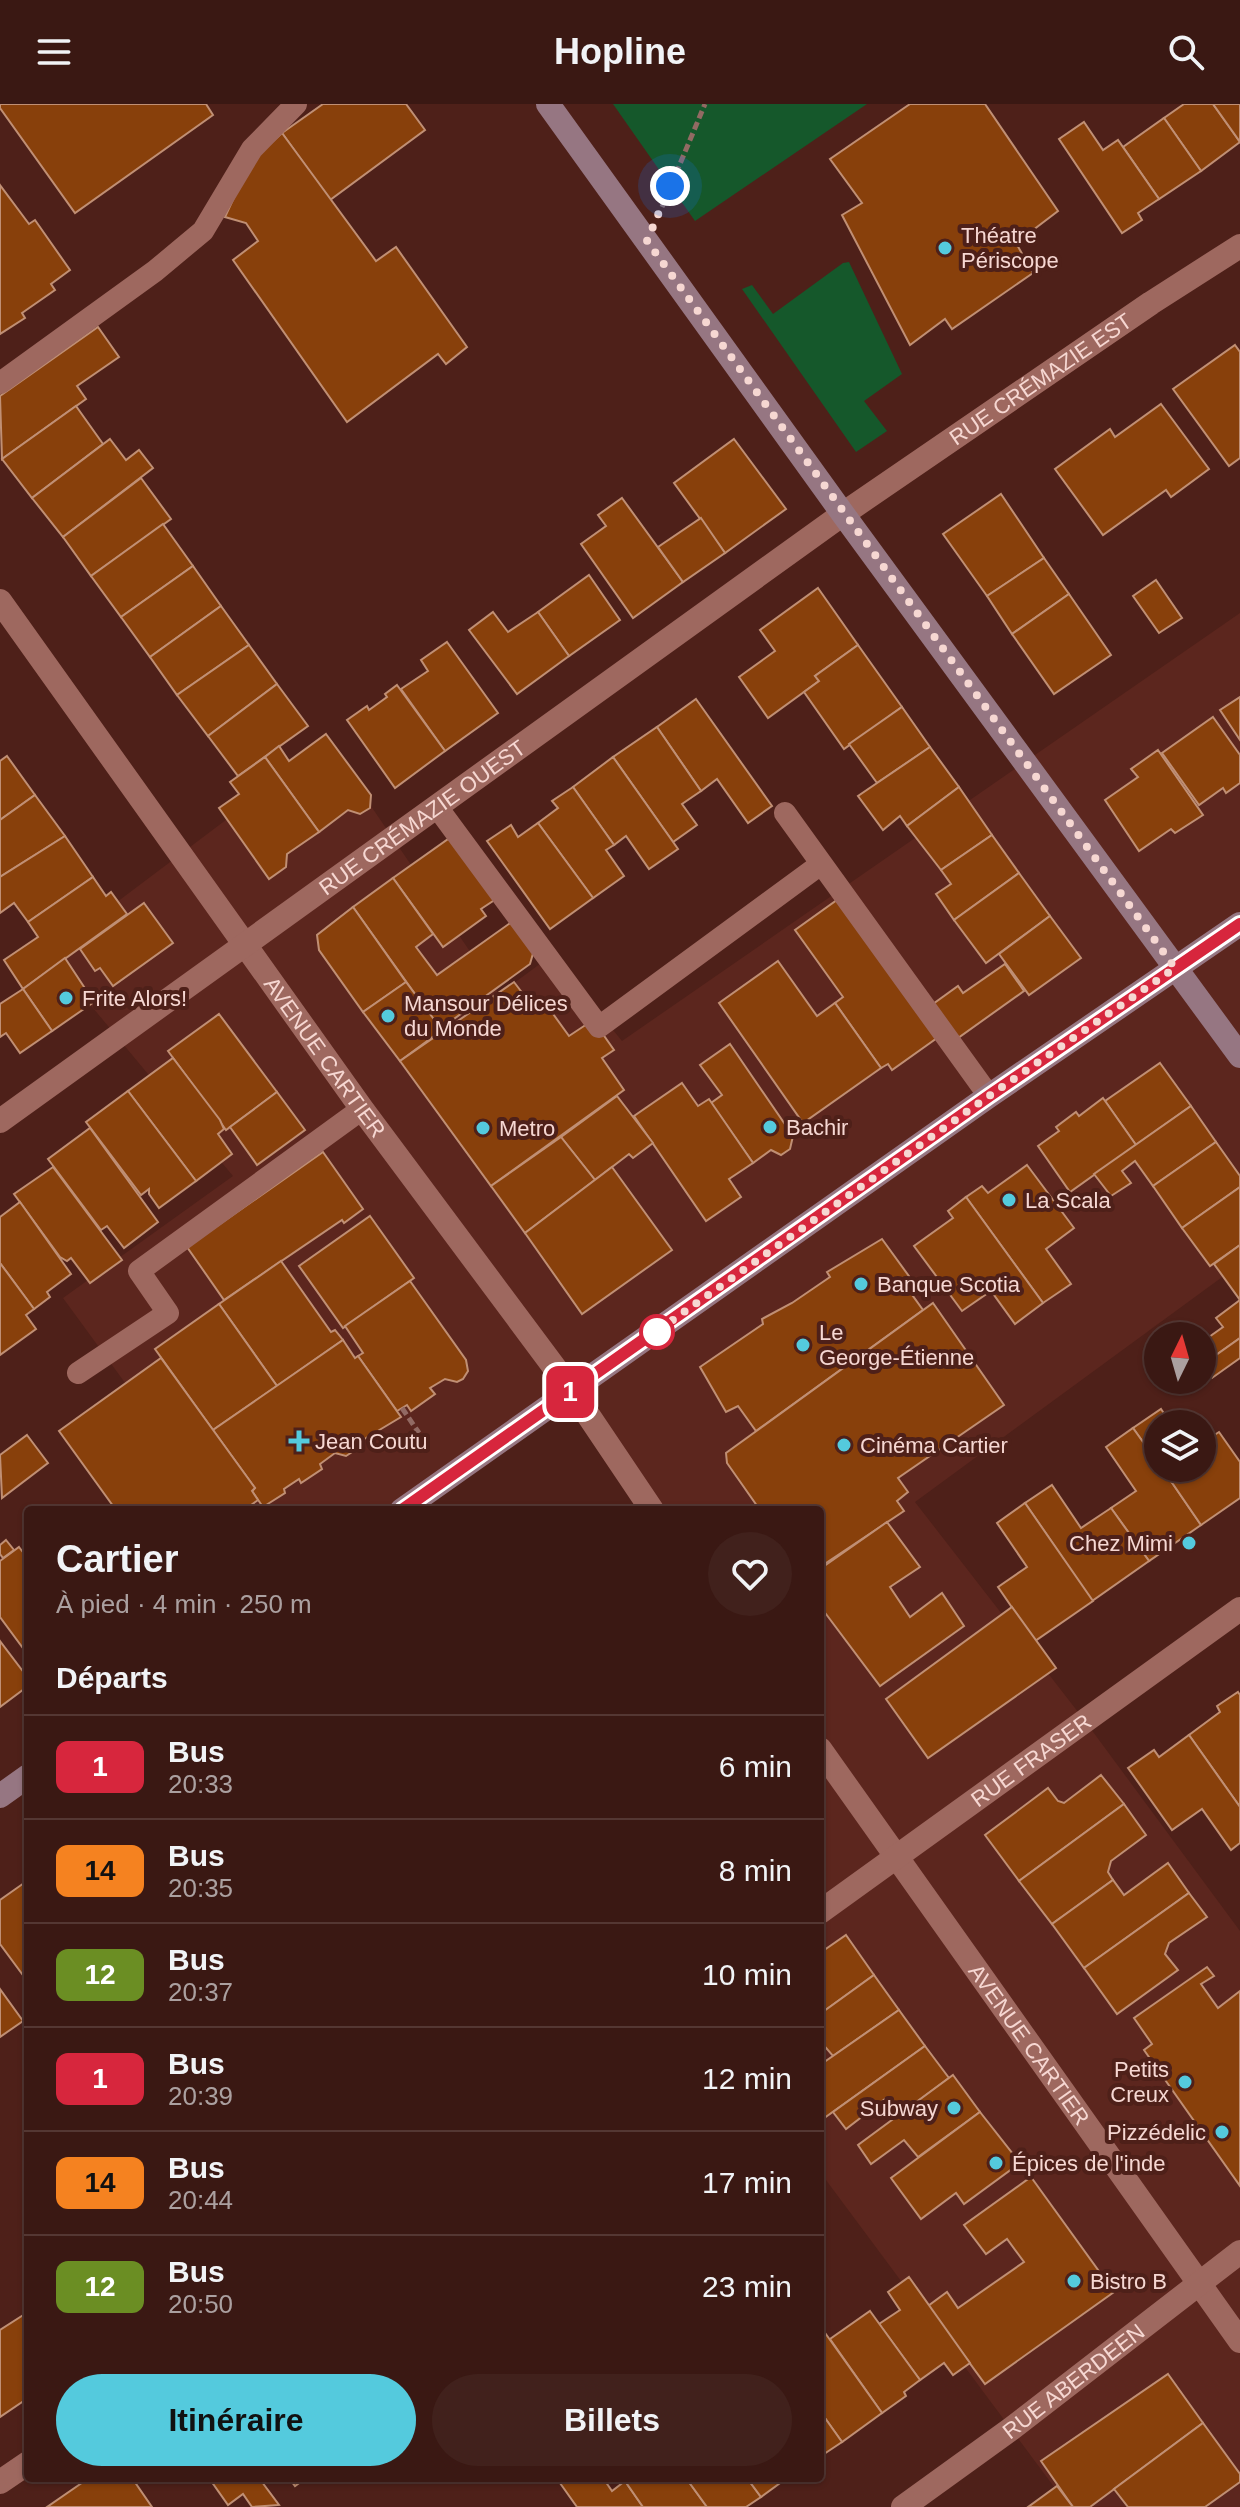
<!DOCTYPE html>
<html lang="fr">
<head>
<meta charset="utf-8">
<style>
	body { margin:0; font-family:Arial,sans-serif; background:#41211c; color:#f1f3f6; height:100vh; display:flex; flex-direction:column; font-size:30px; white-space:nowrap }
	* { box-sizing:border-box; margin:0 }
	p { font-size:26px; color:#aba0a0 }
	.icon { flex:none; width:44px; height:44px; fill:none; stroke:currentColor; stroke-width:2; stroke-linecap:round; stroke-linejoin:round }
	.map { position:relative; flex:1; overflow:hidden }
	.sheet { position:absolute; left:24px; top:1402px; width:800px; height:976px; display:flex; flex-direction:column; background:#3a1813; border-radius:8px; box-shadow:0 2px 6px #0004,0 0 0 2px #543733 }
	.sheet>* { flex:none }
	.badge { padding:0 16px; border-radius:12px; font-size:28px; line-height:52px }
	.needle { width:52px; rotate:5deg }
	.controls { position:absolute; left:1144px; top:1218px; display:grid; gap:16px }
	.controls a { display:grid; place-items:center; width:72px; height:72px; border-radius:50%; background:#3a1813; box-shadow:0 2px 6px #0004,0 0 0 2px #543733; font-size:40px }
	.you { position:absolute; width:40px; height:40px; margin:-20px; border:6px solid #fff; border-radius:50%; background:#1a73e8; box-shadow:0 0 0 12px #1a73e833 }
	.map>.badge { position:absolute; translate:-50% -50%; box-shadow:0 0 0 4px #fff }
	h2 { padding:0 32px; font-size:30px; line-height:72px }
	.round { display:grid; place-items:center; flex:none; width:84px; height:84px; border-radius:42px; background:#41211c }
	.overview { display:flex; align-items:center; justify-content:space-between; height:136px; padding:0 32px }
	h1 { font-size:38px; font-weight:800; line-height:60px }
	.action { display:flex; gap:16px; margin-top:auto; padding:16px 32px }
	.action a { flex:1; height:92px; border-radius:48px; background:#54cadd; color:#111; font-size:32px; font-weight:800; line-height:92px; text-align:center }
	.action a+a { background:#41211c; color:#f1f3f6 }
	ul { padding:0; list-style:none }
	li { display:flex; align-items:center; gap:24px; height:104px; padding:0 32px; border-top:2px solid #543733 }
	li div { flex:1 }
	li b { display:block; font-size:30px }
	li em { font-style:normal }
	li .badge { min-width:88px; font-weight:700; text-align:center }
	header { display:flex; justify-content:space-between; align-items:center; height:104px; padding:0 32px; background:#3a1813; font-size:36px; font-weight:800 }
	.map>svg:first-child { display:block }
	.built { fill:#5c261e }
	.green { fill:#15582b }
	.building { fill:#88400b; stroke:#c08f74; stroke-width:2 }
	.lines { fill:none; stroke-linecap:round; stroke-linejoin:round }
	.path { stroke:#926a63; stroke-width:5; stroke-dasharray:8 4; stroke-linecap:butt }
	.lane { stroke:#9e685f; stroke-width:22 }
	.street { stroke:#9e685f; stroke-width:24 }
	.secondary { stroke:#967682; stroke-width:24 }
	.line-casing { stroke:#fff; stroke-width:18 }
	.line { stroke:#d7263d; stroke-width:12 }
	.walk { stroke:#f6d7d2; stroke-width:8; stroke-dasharray:0 14.4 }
	.poi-dot { fill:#54cadd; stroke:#4e2019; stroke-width:3 }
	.stop-dot { fill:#fff; stroke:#d7263d; stroke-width:4 }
	.labels { text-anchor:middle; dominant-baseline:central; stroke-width:8; stroke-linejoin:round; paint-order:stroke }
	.poi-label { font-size:22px; fill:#f6d7d2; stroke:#4e2019; text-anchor:start }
	.street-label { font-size:22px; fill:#f6d7d2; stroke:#4e2019 }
</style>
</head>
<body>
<header><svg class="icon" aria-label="menu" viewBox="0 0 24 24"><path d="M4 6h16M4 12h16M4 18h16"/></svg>Hopline<svg class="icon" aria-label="search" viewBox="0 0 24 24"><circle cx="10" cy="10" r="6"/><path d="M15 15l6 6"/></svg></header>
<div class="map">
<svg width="1240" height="2403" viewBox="0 0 1240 2403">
	<rect width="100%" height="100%" fill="#4e2019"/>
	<path class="built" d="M1240,509v651l-325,238 170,219 155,210v576h-171l-249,-335v-662h-168l-81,-119 -170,119h-183l-155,-212 170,-122 -185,-222 280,-211 171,251 53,-39 70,86z"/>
	<g class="green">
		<path d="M613,0h254l-172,117z"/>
		<path d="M849,158l53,112 -38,27 23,30 -31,21 -114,-163 10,-4 21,29 70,-51z"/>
	</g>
	<g class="building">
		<path d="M0,0h206l7,11 -138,98 -75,-105z"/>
		<path d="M323,0h83l19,26 -95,70 -48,-67z"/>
		<path d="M910,0h75l73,107 -42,32 17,30 -81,56 -7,-10 -35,26 -68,-130 20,-12 -32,-44z"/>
		<path d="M1184,0h29l27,38 -39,29 -37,-53z"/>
		<path d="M1213,0h27v38z"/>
		<path d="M1164,14l37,53 -42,28 -36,-52z"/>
		<path d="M1084,18l19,28 15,-10 41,59 -21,14 4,7 -20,13 -63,-94z"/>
		<path d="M282,29l94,128 20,-14 71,100 -21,17 -8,-10 -91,68 -114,-162 25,-19 -12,-18 -21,-6 17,-37 19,-28z"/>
		<path d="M0,81l29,39 6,-4 35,50 -19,14 4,6 -33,23 3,5 -25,16z"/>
		<path d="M98,223l21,30 -42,29 9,13 -84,60 -2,-63z"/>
		<path d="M1235,241l5,7v106l-11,8 -56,-77z"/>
		<path d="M1161,300l48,65 -38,28 -5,-7 -63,45 -48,-66 55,-40 5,8z"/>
		<path d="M76,302l27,38 -71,54 -30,-39z"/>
		<path d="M110,335l16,21 13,-10 14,18 -90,69 -31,-39z"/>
		<path d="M734,335l52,70 -61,44 -51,-70z"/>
		<path d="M141,374l30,41 -80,57 -28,-39z"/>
		<path d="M1001,390l43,64 -57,38 -44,-62z"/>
		<path d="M622,394l61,84 -50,36 -52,-74 25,-18 -8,-11z"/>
		<path d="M701,414l24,35 -42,29 -25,-35z"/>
		<path d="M163,420l30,42 -72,51 -30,-41z"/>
		<path d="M1044,454l25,36 -57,40 -25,-38z"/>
		<path d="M193,462l28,40 -71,51 -29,-40z"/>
		<path d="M589,471l31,45 -51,36 -31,-44z"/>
		<path d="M1156,476l26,38 -23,15 -26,-37z"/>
		<path d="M818,484l40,57 -43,31 4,5 -51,37 -29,-41 36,-26 -15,-21z"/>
		<path d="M1069,490l42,61 -57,39 -42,-60z"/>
		<path d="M221,502l28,39 -72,50 -27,-38z"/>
		<path d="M493,508l15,20 30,-20 31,44 -52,38 -48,-64z"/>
		<path d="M447,538l51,71 -53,38 -44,-62 27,-18 -7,-11z"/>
		<path d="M249,541l28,39 -69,52 -31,-41z"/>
		<path d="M858,541l44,62 -58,42 -40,-57 15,-11 -4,-5z"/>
		<path d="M277,580l31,42 -70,50 -30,-40z"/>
		<path d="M397,581l48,66 -50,37 -48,-68 20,-14 2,4 18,-13 -2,-3z"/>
		<path d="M1240,593v43l-20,-30z"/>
		<path d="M696,595l76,107 -24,17 -31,-44 -16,12 -44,-64z"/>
		<path d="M902,603l28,40 -53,36 -28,-39z"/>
		<path d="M1213,613l27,38v28l-14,10 -3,-5 -24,17 -37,-52z"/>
		<path d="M657,623l44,64 -19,13 15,21 -24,17 -60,-85z"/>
		<path d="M326,630l45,61 -1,13 -10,6 -12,-4 -29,22 -54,-75 14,-11 10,15z"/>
		<path d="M930,643l29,40 -52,39 -7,-10 -17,14 -25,-34z"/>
		<path d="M1158,646l45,65 -28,18 -4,-4 -32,22 -34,-51 33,-23 -7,-8z"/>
		<path d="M7,652l28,39 -35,25v-59z"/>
		<path d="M265,653l54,75 -32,22 -1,13 -17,12 -50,-71 20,-14 -9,-12z"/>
		<path d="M613,653l65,92 -29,20 -23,-33 -12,9 -41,-58z"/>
		<path d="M573,683l41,58 -8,5 18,26 -31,22 -55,-75 20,-15 -6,-7z"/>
		<path d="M959,683l33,48 -51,35 -34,-44z"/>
		<path d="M35,691l30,41 -65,41v-57z"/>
		<path d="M538,719l55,75 -43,31 -63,-88 24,-16 7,12z"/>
		<path d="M992,731l27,38 -65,47 -18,-26 15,-10 -10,-14z"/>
		<path d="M65,732l28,41 -65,45 -14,-19 -14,10v-36z"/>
		<path d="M451,733l45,62 -15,10 5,7 -43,31 -50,-69z"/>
		<path d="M1019,769l31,43 -64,47 -32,-43z"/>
		<path d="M93,773l13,19 5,-4 16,22 -104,75 -19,-29 34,-23 -10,-15z"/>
		<path d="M393,774l40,56 -17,13 21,28 76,-54 21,29 -4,14 -90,65 -87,-122z"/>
		<path d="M837,796l100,138 -45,32 -4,-6 -7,4 -46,-65 8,-6 -48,-67z"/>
		<path d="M144,799l29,40 -60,43 -13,-18 -5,3 -15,-22z"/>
		<path d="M353,803l53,75 -43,30 -44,-62 -2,-15z"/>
		<path d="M1050,812l31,42 -52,37 -30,-41z"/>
		<path d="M65,854l29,44 -42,29 -29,-42z"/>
		<path d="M778,857l39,55 18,-13 46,65 -78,55 -84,-120z"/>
		<path d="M1005,860l19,27 -66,47 -25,-34 25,-18 5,7z"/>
		<path d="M406,878l36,48 -42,31 -37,-49z"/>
		<path d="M514,878l19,25 10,-7 26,36 24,-16 21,30 -12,8 22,32 -133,96 -91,-125z"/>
		<path d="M23,885l29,42 -32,22 -14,-20 -6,4v-33z"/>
		<path d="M219,910l58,78 -51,38 -58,-79z"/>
		<path d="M730,940l63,92 -3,13 -9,6 -10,-5 -18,13 -42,-60 11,-8 -22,-30z"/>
		<path d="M173,954l47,62 4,9 -6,5 14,20 -36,27 -68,-90z"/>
		<path d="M1160,959l31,43 -55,39 -31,-44z"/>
		<path d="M682,979l16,23 11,-7 44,64 -24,16 12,18 -35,24 -72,-105z"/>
		<path d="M128,987l68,90 -37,27 -10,-14v-5l-8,6 -55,-73z"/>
		<path d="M277,988l28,38 -48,35 -27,-38z"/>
		<path d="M617,992l36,47 -20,15 -4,-4 -34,26 -34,-43z"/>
		<path d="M1103,994l33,47 -66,47 -32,-46 21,-15 -3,-4 20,-15 3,4z"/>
		<path d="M1191,1002l25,36 -63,44 -18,-25 -13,10 9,12 -20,13 -17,-22z"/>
		<path d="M90,1024l68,94 -34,26 -17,-22 -6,4 -53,-71z"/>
		<path d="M561,1033l34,43 -70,53 -34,-47z"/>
		<path d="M1216,1038l24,34v11l-58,41 -29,-42z"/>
		<path d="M323,1048l40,57 -19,14 -2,-3 -118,80 -37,-53z"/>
		<path d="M1027,1061l47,63 -28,21 25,35 -28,19 -77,-106 16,-11 6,7z"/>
		<path d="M53,1063l69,93 -32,23 -19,-25 -4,3 -7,-4 -46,-63z"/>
		<path d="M612,1063l60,83 -90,64 -57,-81z"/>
		<path d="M1240,1083v58l-30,21 -28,-38z"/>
		<path d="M966,1093l77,106 -28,21 -24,-33 -29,20 -48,-65 39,-28 -5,-7z"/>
		<path d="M20,1098l51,72 -24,18 3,5 -16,12 -34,-46v-46z"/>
		<path d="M370,1112l44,62 -71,50 -44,-62z"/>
		<path d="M882,1135l37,51 -6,6 10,14 -167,121 -18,-25 -12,6 -26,-45 63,-43 -1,-5 30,-16 38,-26 -3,-5z"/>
		<path d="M1240,1141v55l-26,-36z"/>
		<path d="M281,1157l50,71 4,-2 8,10 -66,46 -58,-82z"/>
		<path d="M0,1159l34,46 -8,6 10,14 -36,26z"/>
		<path d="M410,1177l56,79 2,11 -5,8 -6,3 -12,-3 -15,9 5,6 -24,17 -4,-6 -10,6 -39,-55 5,-3 -18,-27z"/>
		<path d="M1240,1196v38l-38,27v-23l21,-15 -7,-9z"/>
		<path d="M933,1199l71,102 -106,73 10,14 -11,9 7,10 -84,56v-57h-60l-33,-47 -1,-10z"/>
		<path d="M219,1200l58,82 -64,44 -58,-81z"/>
		<path d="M1240,1234v20l-28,20 -10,-13z"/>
		<path d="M343,1236l12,18 3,-2 43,61 -40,24 -1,6 -14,9 -11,-3 -15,11 2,5 -21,14 -2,-4 -15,10 1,4 -22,14 -11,-16 3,-3 -42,-58z"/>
		<path d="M161,1254l94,130 -3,3 6,9 -14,10h-128l-57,-79z"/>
		<path d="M1161,1305l10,15h-13v39l-25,-35z"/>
		<path d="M1133,1324l25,35v5h4l39,57 -52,36 -38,-53 25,-17 -30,-44z"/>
		<path d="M1219,1328l21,30v36l-39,27 -39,-57h40v-25z"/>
		<path d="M27,1331l21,28 -46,35 -2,-43z"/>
		<path d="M1052,1381l29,43 30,-20 38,53 -57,40 -67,-98z"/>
		<path d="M1025,1399l68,98 -58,40 -37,-54 29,-20 -30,-44z"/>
		<path d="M887,1418l33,45 -30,20 20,30 32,-24 22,33 -84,60 -60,-80v-37z"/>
		<path d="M6,1436l8,10 -11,8 -3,-4v-9z"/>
		<path d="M19,1443l9,12v96l-28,-38v-56z"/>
		<path d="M1012,1503l44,61 -128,90 -42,-59z"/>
		<path d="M0,1537l28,37v8l-28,21z"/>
		<path d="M1238,1588l2,3v112l-51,-72 31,-23 -3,-6z"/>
		<path d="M1189,1631l51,72v36l-9,7 -29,-41 -30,21 -44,-62 26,-18 5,7z"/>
		<path d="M1101,1671l23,29 -105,77 -34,-46 63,-47 10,13 6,2z"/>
		<path d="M1124,1700l22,31 -35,26 -3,11 5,8 -61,44 -33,-43z"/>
		<path d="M1168,1759l21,30 -105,75 -32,-44 61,-44 11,15z"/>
		<path d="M24,1779l4,5v94l-28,-38v-44z"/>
		<path d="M1189,1789l18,24 -38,26 -4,11 13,16 -61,44 -33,-46z"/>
		<path d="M846,1831l28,40 -54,39v-61z"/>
		<path d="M1207,1863l7,9 -13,8 17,24 22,-17v195l-96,-136 8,-6 -18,-26z"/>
		<path d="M874,1871l25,35 -66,46 -13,-15v-27z"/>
		<path d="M0,1885l23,32 -23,16z"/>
		<path d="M899,1906l26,36 -105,75v-56z"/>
		<path d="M925,1942l24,32 -51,38 -13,-17 -39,30 -13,-17z"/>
		<path d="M953,1971l27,37 -62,45 -14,-17 -33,24 -13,-19z"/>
		<path d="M980,2008l40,51 -56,41 -8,-11 -35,26 -30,-41z"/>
		<path d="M1031,2073l83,115 -129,92 -57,-78 19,-14 11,16 66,-46 -17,-23 -21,15 -22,-29z"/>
		<path d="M909,2173l61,86 -17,12 -9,-12 -24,17 -41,-56 21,-14 -12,-18z"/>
		<path d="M870,2207l50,69 -16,12 2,4 -24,17 -52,-74z"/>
		<path d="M28,2208v86l-28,19v-87z"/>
		<path d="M823,2226l59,83 -40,29 -22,-31v-79z"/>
		<path d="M1168,2270l35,49 -113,84h-17l-32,-46z"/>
		<path d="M820,2307l22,31 -21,14 -1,-1z"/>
		<path d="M1203,2319l37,51v8l-35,25h-77l-14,-18z"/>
		<path d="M89,2374h43l20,29h-105z"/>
		<path d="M209,2374h58l-5,4 17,23 -27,2 -9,-13 -15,11z"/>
		<path d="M289,2374h17l-11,8z"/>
		<path d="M567,2374h36l9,13 13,-10 18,26h-66l-17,-24z"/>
		<path d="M630,2374h56l21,29h-64l-18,-26z"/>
		<path d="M686,2374h61l14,19 -15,10h-39z"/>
		<path d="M747,2374h40l-26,19z"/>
		<path d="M1057,2382l16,21h-45z"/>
	</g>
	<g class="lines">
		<g class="path">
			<path d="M662,103l43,-103"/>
			<path d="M402,1304l17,25"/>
		</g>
		<g class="lane">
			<path d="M0,279l155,-112 48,-40 49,-82 44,-45"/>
			<path d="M437,703l162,220 222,-163"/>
			<path d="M785,709l204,283"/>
			<path d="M78,1269l90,-60 -29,-42 223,-162"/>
		</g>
		<g class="street">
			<path id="s1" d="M0,497l362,508 210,282 80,119"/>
			<path id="s2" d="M0,1017l843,-607 308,-211 89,-57"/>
			<path id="s3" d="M820,1645l420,592"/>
			<path id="s4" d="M820,1808l420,-303"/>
			<path d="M0,2378l28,-19"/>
			<path id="s5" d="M903,2403l108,-78 229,-177"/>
		</g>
		<g class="secondary">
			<path d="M548,0l295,410 397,542"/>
			<path d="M402,1406l587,-414 251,-172"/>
			<path d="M0,1692l28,-20"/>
		</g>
	</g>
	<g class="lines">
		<g class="line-casing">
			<path id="line" d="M402,1406l587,-414 251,-172"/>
		</g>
		<use href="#line" class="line"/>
		<path class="walk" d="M657,1228l-4,2 336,-238 186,-128 -528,-727 23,-55"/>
	</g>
	<g class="poi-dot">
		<circle cx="945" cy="144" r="8"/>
		<circle cx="66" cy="894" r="8"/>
		<circle cx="388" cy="912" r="8"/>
		<circle cx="770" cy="1023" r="8"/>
		<circle cx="483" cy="1024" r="8"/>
		<circle cx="1009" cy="1096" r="8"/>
		<circle cx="861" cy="1180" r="8"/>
		<circle cx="803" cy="1241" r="8"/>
		<path d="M295 1325h8v8h8v8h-8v8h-8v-8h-8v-8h8z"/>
		<circle cx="844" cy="1341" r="8"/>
		<circle cx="1189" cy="1439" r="8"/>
		<circle cx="1185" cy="1978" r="8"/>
		<circle cx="954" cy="2004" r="8"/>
		<circle cx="1222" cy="2028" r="8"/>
		<circle cx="996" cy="2059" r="8"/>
		<circle cx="1074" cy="2177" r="8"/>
	</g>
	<circle class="stop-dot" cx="657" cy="1228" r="16"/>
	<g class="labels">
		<g class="poi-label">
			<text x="961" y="131">Théatre<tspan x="961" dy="25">Périscope</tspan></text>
			<text x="82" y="894">Frite Alors!</text>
			<text x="404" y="899">Mansour Délices<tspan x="404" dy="25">du Monde</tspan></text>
			<text x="786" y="1023">Bachir</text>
			<text x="499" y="1024">Metro</text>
			<text x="1025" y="1096">La Scala</text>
			<text x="877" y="1180">Banque Scotia</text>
			<text x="819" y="1228">Le<tspan x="819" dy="25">George-Étienne</tspan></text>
			<text x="315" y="1337">Jean Coutu</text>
			<text x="860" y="1341">Cinéma Cartier</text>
			<text x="1173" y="1439" text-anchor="end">Chez Mimi</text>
			<text x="1169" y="1965" text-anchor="end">Petits<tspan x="1169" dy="25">Creux</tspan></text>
			<text x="938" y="2004" text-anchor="end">Subway</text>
			<text x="1206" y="2028" text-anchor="end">Pizzédelic</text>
			<text x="1012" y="2059">Épices de l'inde</text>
			<text x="1090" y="2177">Bistro B</text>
		</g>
		<g class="street-label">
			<text stroke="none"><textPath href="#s2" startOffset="1278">RUE CRÉMAZIE EST</textPath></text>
			<text stroke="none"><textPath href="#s2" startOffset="520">RUE CRÉMAZIE OUEST</textPath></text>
			<text stroke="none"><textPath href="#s1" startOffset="560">AVENUE CARTIER</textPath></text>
			<text stroke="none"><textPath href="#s4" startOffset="260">RUE FRASER</textPath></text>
			<text stroke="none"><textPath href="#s3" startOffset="362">AVENUE CARTIER</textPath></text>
			<text stroke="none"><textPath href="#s5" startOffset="212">RUE ABERDEEN</textPath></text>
		</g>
	</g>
</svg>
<div class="controls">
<a><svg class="needle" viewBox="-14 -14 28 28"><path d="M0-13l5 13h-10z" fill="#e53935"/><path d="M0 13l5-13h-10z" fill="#aba0a0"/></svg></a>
<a><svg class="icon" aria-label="layers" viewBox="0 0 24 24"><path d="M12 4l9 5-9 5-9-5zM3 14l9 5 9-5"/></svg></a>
</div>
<div class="you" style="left:670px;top:82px"></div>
<b class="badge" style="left:570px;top:1288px;background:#d7263d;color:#fff">1</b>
<section class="sheet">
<div class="overview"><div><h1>Cartier</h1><p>À pied · 4 min · 250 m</p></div><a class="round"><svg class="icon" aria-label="heart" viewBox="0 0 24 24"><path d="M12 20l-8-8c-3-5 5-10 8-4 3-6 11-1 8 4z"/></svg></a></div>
<h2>Départs</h2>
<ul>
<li><span class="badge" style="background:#d7263d;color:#fff">1</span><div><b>Bus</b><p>20:33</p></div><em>6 min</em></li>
<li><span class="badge" style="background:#f58220;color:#111">14</span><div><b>Bus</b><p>20:35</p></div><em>8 min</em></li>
<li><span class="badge" style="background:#6b8e23;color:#fff">12</span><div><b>Bus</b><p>20:37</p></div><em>10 min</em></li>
<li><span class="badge" style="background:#d7263d;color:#fff">1</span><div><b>Bus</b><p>20:39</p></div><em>12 min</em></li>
<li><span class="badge" style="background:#f58220;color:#111">14</span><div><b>Bus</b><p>20:44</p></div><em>17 min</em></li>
<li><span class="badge" style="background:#6b8e23;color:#fff">12</span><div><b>Bus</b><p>20:50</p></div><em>23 min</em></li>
</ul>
<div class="action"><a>Itinéraire</a><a>Billets</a></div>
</section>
</div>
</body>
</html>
